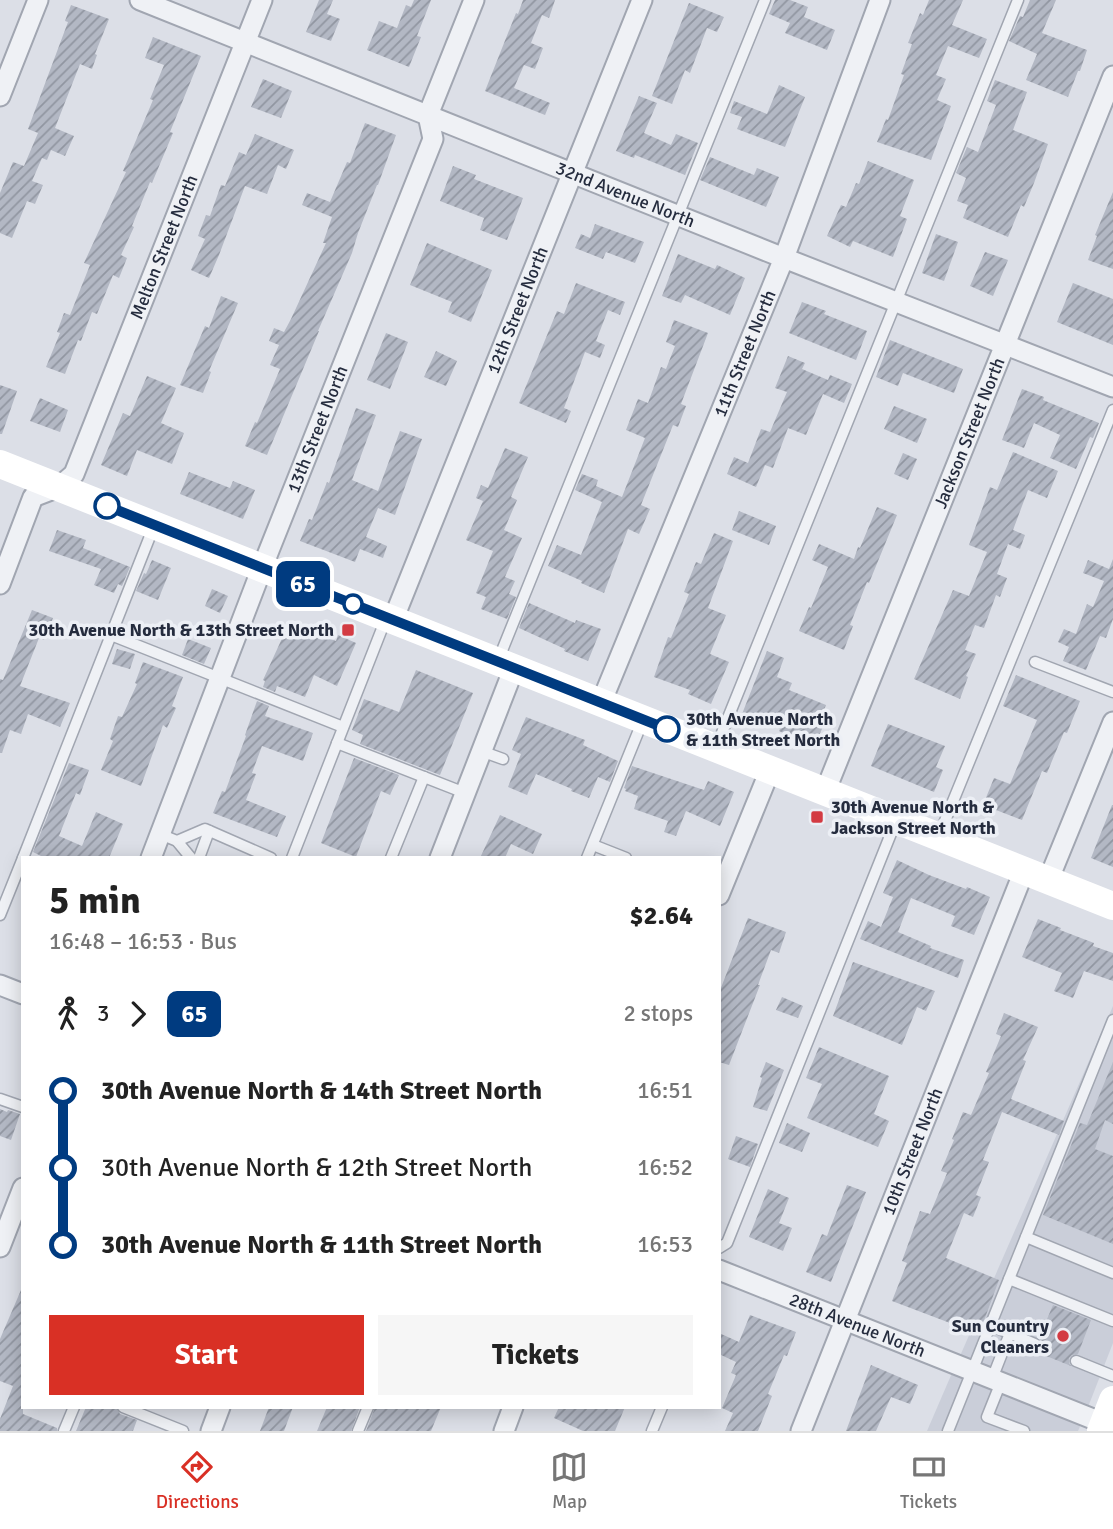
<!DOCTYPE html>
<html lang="en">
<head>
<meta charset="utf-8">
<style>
	body { margin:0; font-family:Signika,sans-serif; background:#f6f6f6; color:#222; height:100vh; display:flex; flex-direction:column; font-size:26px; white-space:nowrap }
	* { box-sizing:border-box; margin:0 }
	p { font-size:23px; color:#767676 }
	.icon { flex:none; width:38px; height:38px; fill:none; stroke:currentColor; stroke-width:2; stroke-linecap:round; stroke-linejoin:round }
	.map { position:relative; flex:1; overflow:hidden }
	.details { position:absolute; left:21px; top:856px; width:700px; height:553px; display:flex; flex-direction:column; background:#fff; border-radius:0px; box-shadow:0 4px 18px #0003 }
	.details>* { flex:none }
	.badge { padding:0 14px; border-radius:10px; font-size:24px; line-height:46px }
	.map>.badge { position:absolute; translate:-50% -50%; box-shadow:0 0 0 4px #fff }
	.legs { display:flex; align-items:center; gap:10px; height:77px; padding:0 28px; font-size:23px }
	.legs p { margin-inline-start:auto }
	.overview { display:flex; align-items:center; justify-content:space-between; height:119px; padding:0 28px }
	h1 { font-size:38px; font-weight:800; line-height:52px }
	.action { display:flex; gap:14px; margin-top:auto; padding:14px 28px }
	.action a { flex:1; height:80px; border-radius:0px; background:#d93025; color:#fff; font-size:28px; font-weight:800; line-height:80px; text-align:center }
	.action a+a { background:#f6f6f6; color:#222 }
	ul { padding:0 28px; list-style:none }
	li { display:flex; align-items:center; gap:24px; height:77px; font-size:26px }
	li i { display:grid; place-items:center; width:10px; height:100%; margin:0 9px; background:currentColor }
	li i::after { content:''; width:18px; height:18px; margin:-9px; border:5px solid; border-radius:50%; background:#fff }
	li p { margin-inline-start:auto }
	li:first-child i { background:linear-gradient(#0000 50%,currentColor 0) }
	li:last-child i { background:linear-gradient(currentColor 50%,#0000 0) }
	.menu { display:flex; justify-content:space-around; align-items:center; height:98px; border-top:2px solid #e0e0e0; background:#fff; font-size:19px; color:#767676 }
	.menu a { display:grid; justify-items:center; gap:4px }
	.menu .on { color:#d93025 }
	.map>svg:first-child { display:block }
	.built { fill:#caced9 }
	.building { fill:url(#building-hatch) }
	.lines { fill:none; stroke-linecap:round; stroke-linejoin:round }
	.lane-casing { stroke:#a1a6b1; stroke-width:13 }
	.street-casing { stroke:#a1a6b1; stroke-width:23 }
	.lane { stroke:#eff1f5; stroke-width:10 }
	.street { stroke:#eff1f5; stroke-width:19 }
	.secondary { stroke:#fff; stroke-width:28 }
	.line-1-casing { stroke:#fff; stroke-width:16 }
	.line-1 { stroke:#003b80; stroke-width:10 }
	.stop-1-dot { fill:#fff; stroke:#003b80; stroke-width:3.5 }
	.poi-dot { fill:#d33b43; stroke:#eceff5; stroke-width:2.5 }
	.labels { text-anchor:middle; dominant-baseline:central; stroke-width:7; stroke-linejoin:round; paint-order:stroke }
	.street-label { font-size:18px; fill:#252c3e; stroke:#eceff5 }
	.poi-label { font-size:18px; font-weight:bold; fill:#252c3e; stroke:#eceff5; text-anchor:end }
	.stop-label { font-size:18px; font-weight:bold; fill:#252c3e; stroke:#eceff5; text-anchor:start }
</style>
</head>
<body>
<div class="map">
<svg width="1113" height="1431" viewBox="0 0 1113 1431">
	<defs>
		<pattern id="building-hatch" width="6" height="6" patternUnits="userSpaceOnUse" patternTransform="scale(1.75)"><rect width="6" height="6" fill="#b3b8c4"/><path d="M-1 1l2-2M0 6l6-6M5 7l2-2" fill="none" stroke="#9196a1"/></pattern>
	</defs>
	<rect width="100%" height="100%" fill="#dcdfe7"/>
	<g class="built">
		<path d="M1113,1006v337l-25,64 -128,-51z"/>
		<path d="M952,1373l129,51 -3,7h-151z"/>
	</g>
	<g class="building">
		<path d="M319,0h14l-6,14 13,5 -9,22 -25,-9z"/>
		<path d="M414,0h17l-14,36 4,1 -12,30 -42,-17 12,-29 18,7 9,-23 5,2z"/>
		<path d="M523,0h32l-6,18 -7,-3 -11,28 12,5 -8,21 -11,-4 -10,23 36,15 -5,12 -60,-24 31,-78 2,1z"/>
		<path d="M775,0h15l18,7 -4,10 31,13 -8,20 -42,-17 5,-10 -21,-9z"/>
		<path d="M929,0h34l-11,25 35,14 -8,19 -31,-12 -12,29 10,4 -9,21 14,6 -20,54 -54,-18 9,-23 2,1 16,-45 -3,-1 11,-30 -4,-1 12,-30 3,2z"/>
		<path d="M1030,0h26l-14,33 45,17 -7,21h-2l-10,26 -42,-17 11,-26 -28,-13 11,-25 3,1z"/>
		<path d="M689,3l35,14 -7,15 -10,-4 -17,45 -5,-3 -13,34 -20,-8z"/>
		<path d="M71,5l38,14 -14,35 2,1 -5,14 -12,-5 -25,64 19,8 -9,20 -14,-6 -4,10 -5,-2 -10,23 11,4 -8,19 -8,-3 -15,37 -12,-5v-40l13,-31 11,4 14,-33 -10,-4 40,-107 -3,-1z"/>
		<path d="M153,37l48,19 -31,76 3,1 -21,50 -2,-1 -18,44 2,1 -13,28 6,3 -8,20 -6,-3 -16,39 -5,-2 -11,29 -3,-1 -13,34 -19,-7 14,-34 -3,-1 7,-19 6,2 20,-50 -6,-2 42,-91 -3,-1 30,-71 -3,-1 14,-34 -19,-7z"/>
		<path d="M263,79l29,12 -11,27 -30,-11z"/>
		<path d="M995,80l32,12 -14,38 35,14 -14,39 -10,24 -3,-2 -13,32 -45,-19 5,-13 -11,-4 9,-23 -10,-5 11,-26 11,5 18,-47 -9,-4z"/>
		<path d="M779,85l26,12 -20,50 -48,-18 5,-12 -12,-4 4,-12 33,13z"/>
		<path d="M639,96l18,7 -13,30 27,12 5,-11 22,9 -13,32 -50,-20 -1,3 -18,-7z"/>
		<path d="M365,123l31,12 -18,50h-1l-19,48 -6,20 -34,78h1l-52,124 -22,-9 10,-24 2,1 23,-54 -10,-4 9,-20 -10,-4 5,-13 10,4 7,-13 35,-76h-3l9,-26 -30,-12 5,-12 23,9 17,-40 3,1z"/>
		<path d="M255,134l39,16 -8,19 -8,-4 -11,29 -22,-8 -26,69 -10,23 -18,-8 14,-31 -7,-3 8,-21 4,1 11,-31 4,1 14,-34 7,3z"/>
		<path d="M710,157l44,18 3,-7 22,9 -13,30 -66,-27z"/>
		<path d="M868,161l46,19 -14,36 7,3 -14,38 -40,-16 -3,6 -23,-11 14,-31 5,2 10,-24 3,1z"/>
		<path d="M453,166l23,9 -2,4 49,19 -16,42 -27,-10 4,-12 -44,-17z"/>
		<path d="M1113,192v77l-25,-9 9,-24 -2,-1z"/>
		<path d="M595,224l49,18 -9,21 -29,-11 -3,7 -28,-11 6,-14 9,4z"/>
		<path d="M936,234l22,8 -14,39 -22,-8z"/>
		<path d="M427,243l65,27 -21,52 -23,-10 4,-10 -42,-17z"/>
		<path d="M985,252l23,8 -15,36 -23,-10z"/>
		<path d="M678,254l37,15 2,-4 28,13 -15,37 -45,-20 -4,8 -19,-7z"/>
		<path d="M576,283l49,19 -5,13 -12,-5 -12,31 9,4 -5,13 -15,-6 -21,56 7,3 -5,12 -47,-20 38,-92 7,3z"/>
		<path d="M1073,283l40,16v46l-56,-23z"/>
		<path d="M221,296l17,7 -29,68 2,1 -8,21 -23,-8 25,-59 4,2z"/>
		<path d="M802,302l24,9 -2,3 43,17 -11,29 -67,-27z"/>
		<path d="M674,320l34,13 -27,71 5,2 -8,21 -5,-2 -32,80 9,4 -11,25 -11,-5 -24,64 -23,-10 1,-2 -34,-15 9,-21 24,10 21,-53 -27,-12 7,-16 16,6 -2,6 26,11 23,-59 -19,-8 12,-31 10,4 13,-36 5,2 9,-23 -9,-4z"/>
		<path d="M386,333l22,9 -18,47 -23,-9z"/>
		<path d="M890,340l73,29 -9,24 -51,-20 -5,13 -22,-9z"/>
		<path d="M436,351l21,10 -11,25 -22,-9z"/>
		<path d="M788,356l17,7 -3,6 26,11 2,-5 22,9 -8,19 -21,-9 -17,41 -18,-7 -15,40 -8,-3 -9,22 -29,-13 7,-17 14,6 13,-34 9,3 17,-40 -12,-4z"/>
		<path d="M147,376l29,12 -15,35 23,10 -12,31 -35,-14 -10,26 -26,-11 22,-52 7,3z"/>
		<path d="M0,385l17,6 -15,43h-2z"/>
		<path d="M1022,389l22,8 -1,3 56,23 -6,15 -3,-1 -14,32 -26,-11 10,-23 -26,-12 -10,25 -22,-8z"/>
		<path d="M40,398l28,12 -8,22 -30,-11z"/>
		<path d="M894,406l33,13 -10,24 -33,-14z"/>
		<path d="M356,408l20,7 -24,65 26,11 22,-60 22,8 -27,76 -17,-7 -12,29 21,9 -4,12 -23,-9 -5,13 -55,-21 9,-22 3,1 15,-38 2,1z"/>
		<path d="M505,448l23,9 -17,40 6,3 -13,30 18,8 -17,39 10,4 -6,13 7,3 -9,22 -26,-10 5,-12 -10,-4 17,-42 -27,-11 17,-39 -7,-3 5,-13 7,3z"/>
		<path d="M1013,452l45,19 -11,27 -19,-8 -15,40 12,5 -5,14 -12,-5 -11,30 10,4 -7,19 -4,-2 -12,33 -9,-3 -10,25 11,4 -10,22 2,1 -8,22 -46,-20 39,-89 16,6 18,-44 -18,-7 21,-58 7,3z"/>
		<path d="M903,453l14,6 -9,21 -14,-6z"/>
		<path d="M189,472l41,16 3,-7 22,9 -12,29 -63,-25z"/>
		<path d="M877,507l20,8 -28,68 -2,-1 -17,43 3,1 -9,24 -45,-19 10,-24 2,1 17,-41 -16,-7 7,-16 35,15 4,-12 2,1z"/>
		<path d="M739,511l37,15 -7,19 -37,-15z"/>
		<path d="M57,530l29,10 -3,8 47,19 -8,19 -4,-2 -4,9 -20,-8 7,-16 -52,-18z"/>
		<path d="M714,533l19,8 -25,67 18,7 -16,39 19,8 -18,42 -23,-10 2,-4 -36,-13 14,-40 3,1 18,-44 -5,-2 12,-30 5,2z"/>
		<path d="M1113,559v60l-7,19 -6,-2 -14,34 -23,-9 6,-14 -11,-5 6,-13 12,5 11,-30 6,3 11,-26 -21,-8 5,-13 21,9z"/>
		<path d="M152,560l19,8 -13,32 -22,-9 8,-18 2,1z"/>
		<path d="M212,589l16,7 -8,17 -15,-7z"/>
		<path d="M529,603l46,20 1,-3 25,9 -13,32 -24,-10 1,-2 -46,-21z"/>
		<path d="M32,610l21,8 -9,22 -5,-2 -19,48 50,17 -10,24 -32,-13 -7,20 -11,-4 -8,23h-2v-74l3,1z"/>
		<path d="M290,621l46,20 2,-6 18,8 -19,43 -23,-11 -9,22 -28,-11 -2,6 -12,-5 2,-6 -2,-1z"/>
		<path d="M188,639l23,9 -7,16 -22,-9z"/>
		<path d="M117,649l18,5 -5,15 -18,-5z"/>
		<path d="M767,651l17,7 -7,19 15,6 -3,7 37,15 -6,15 5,2 -7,16 -15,-7 -4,9 -20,-9 1,-2 -38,-15z"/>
		<path d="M143,662l40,15 -11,29 4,2 -9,20 -4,-3 -22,61 -40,-16 12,-29 -3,-2 8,-23 4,1 15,-33 -2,-1z"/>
		<path d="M416,670l57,23 -33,82 -80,-31 3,-9 -11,-5 12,-31 35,13z"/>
		<path d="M1016,675l64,26 -13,32 -3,-1 -17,41 -5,-2 -20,49 -39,-15 11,-27 16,6 27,-64 -34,-14z"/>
		<path d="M257,701l12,5 -4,10 48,17 -10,28 -41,-15 -10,27 4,1 -10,26 40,16 -9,21 -64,-24 9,-22 3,1 21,-56 -1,-1z"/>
		<path d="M526,717l59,23 -2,5 35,16 -8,21 -12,-5 -9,21 -18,-7 1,-2 -36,-15 -9,21 -19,-8 13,-33 -9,-4z"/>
		<path d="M888,724l57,22 -9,21 7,3 -9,22 -63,-26z"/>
		<path d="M354,758l45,17 -9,20 -9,-4 -25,66 -35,-14z"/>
		<path d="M69,763l20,7 -9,25 -4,-2 -17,43 23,10 14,-34 27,12 -14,34h-64l-12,-6z"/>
		<path d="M632,766l72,24 4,-9 26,11 -14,34 -34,-15 -10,25 -12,-4 4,-11 -34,-12 4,-13 -13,-5 1,-2 -2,-1z"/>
		<path d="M1112,805h1v62l-22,-9z"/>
		<path d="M500,815l42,19 -9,20 -22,-10 -6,14h-25z"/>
		<path d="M897,860l32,15 37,14 1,-2 23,10 -16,38 -23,-9 4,-10 -44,-18 -13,34 33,14 -1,2 34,12 -6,18 -98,-39 8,-18 13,6 12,-30 -10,-4z"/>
		<path d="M748,918l38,14 -7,21 -8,-3 -13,35h2l-31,80 -10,-3v-69z"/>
		<path d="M1038,919l23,9 -1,2 34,13 -1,3 20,7v28l-29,-10 -11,27 -19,-7 8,-18 -40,-16z"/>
		<path d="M853,962l82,29 -9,20 -9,-4 -15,38 -69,-29z"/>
		<path d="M782,997l21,9 -5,12 -22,-8z"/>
		<path d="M1004,1013l34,14 -15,33 3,1 -15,38 53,22 -5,14 -57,-23 -19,48 6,2 -13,33 5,2 -8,20 -9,-4 -18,45 53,22 -20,54 -87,-33 15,-38 -5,-2 18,-50 10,3 17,-41 -6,-2 13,-31 -2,-1 11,-27 8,3 18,-42 -3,-1 15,-36 -5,-2z"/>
		<path d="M819,1047l70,29 -15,38 15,7 -11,26 -71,-29 15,-34 -16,-6z"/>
		<path d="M766,1062l18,8 -17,41 -14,-4 9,-29 -2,-1z"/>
		<path d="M1113,1062v62l-8,-4 -10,29 18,7v88l-70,-29 37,-92 7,2z"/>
		<path d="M0,1109l7,3 1,-2 12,4 -9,26 -11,-4z"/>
		<path d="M787,1123l23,10 -8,19 -23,-9z"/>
		<path d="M736,1136l22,8 -8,23 -22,-8z"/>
		<path d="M847,1185l19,7 -35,90 -25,-10 16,-38 5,2z"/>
		<path d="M768,1189l21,9 -10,25 13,5 -9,23 -34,-14z"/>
		<path d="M21,1290h2v124l34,14v3h-57v-12l13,-33 -13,-5v-42z"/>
		<path d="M1053,1305l38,15 -13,34 -6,1 -3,3v5l2,3 -37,-15 5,-1 3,-4v-4l-3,-4z"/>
		<path d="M750,1315l46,17 -9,24 -3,-1 -16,39 4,2 -14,35h-33l8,-18 -11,-5 14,-33 -5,-2 5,-11 -17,-8v-21l20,9z"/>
		<path d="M871,1365l47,20 -8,19 -19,-7 -15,34h-30z"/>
		<path d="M86,1407h30l4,7 17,6 -4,11h-57z"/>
		<path d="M269,1407h24l-9,24h-24z"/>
		<path d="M327,1407h33l-9,24h-34z"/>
		<path d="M375,1407h66l-10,24h-65z"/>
		<path d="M559,1407h66l-10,24h-32l-29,-13z"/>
	</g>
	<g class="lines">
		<g class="lane-casing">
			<g id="lane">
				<path d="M111,635l232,92"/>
				<path d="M499,658l266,-658"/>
				<path d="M1035,662l78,30"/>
				<path d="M337,743l128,50"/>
				<path d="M717,745l301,-745"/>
				<path d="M481,751l22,8"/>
				<path d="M940,833l173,-423"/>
				<path d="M160,834l17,7 14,17"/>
				<path d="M177,841l28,-12 66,29"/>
				<path d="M593,845l33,13"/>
				<path d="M23,858l131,-332"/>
				<path d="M199,858l10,-27"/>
				<path d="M292,858l93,-237"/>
				<path d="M391,858l33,-81"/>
				<path d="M587,858l56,-138"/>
				<path d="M0,915l23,-57"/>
				<path d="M0,1099l23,8"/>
				<path d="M1026,1237l87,36"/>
				<path d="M719,1248l8,-5 169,-422"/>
				<path d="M1009,1279l104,42"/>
				<path d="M990,1325l45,19"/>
				<path d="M1076,1361l37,15"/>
				<path d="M992,1379l18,-46"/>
				<path d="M1001,1382l-14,35 37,14"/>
				<path d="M123,1407l60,24"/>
				<path d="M64,1431l10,-24"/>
				<path d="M358,1431l10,-24"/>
				<path d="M652,1431l10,-24"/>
				<path d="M948,1431l165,-411"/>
			</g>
		</g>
		<g class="street-casing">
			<g id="street">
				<path id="s1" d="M140,0l644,258 329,129"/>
				<path d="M0,96l38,-96"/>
				<path id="s2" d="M0,584l33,-87 26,-10 15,-13 188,-474"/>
				<path id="s3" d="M393,620l249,-620"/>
				<path id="s4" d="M601,703l183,-445 96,-258"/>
				<path id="s5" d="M825,792l288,-716"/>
				<path id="s6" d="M151,858l111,-290 171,-429 -5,-24 46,-115"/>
				<path d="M440,858l74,-190"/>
				<path d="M1048,881l65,-159"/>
				<path d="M719,895l51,-125"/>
				<path d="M0,985l23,9"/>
				<path d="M0,1247l23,-59"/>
				<path id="s7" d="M719,1270l394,157"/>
				<path d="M211,1431l9,-24"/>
				<path d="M504,1431l9,-24"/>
				<path id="s8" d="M801,1431l223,-560"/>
			</g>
		</g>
		<use href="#lane" class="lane"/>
		<use href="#street" class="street"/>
		<g class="secondary">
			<path d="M0,464l1113,442"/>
			<path d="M1101,1431l12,-31"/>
		</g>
	</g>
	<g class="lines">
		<g class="line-1-casing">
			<path id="line-1" d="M107,506l560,223"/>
		</g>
		<use href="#line-1" class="line-1"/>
	</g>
	<g class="stop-1-dot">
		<circle cx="107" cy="506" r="12"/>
		<circle cx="353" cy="604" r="9"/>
		<circle cx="667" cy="729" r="12"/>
	</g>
	<g class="poi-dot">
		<rect x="341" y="623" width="14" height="14" rx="3.5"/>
		<rect x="810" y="810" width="14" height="14" rx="3.5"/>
		<circle cx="1063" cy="1336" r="7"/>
	</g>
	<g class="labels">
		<g class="street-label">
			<text stroke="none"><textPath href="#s1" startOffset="523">32nd Avenue North</textPath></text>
			<text stroke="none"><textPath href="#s2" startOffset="385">Melton Street North</textPath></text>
			<text stroke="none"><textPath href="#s3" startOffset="334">12th Street North</textPath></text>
			<text stroke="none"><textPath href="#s4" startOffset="378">11th Street North</textPath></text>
			<text stroke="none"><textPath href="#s6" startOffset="460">13th Street North</textPath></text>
			<text stroke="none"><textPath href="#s5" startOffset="387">Jackson Street North</textPath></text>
			<text stroke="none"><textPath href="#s8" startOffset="301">10th Street North</textPath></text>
			<text stroke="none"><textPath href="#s7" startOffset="149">28th Avenue North</textPath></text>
		</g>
		<g class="poi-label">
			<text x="334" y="630">30th Avenue North &amp; 13th Street North</text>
			<text x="831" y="807" text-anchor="start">30th Avenue North &amp;<tspan x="831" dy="21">Jackson Street North</tspan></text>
			<text x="1049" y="1326">Sun Country<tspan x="1049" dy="21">Cleaners</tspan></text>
		</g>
		<g class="stop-label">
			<text x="686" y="719">30th Avenue North<tspan x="686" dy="21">&amp; 11th Street North</tspan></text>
		</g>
	</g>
</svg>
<b class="badge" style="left:303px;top:584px;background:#003b80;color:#fff">65</b>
<section class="details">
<div class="overview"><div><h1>5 min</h1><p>16:48 – 16:53 · Bus</p></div><b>$2.64</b></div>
<div class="legs"><svg class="icon" aria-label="walk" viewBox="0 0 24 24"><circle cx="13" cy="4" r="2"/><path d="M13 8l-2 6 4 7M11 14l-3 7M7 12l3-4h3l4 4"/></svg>3<svg class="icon" aria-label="forward" viewBox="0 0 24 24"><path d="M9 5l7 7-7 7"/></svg><b class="badge" style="background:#003b80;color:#fff">65</b><p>2 stops</p></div>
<ul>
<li><i style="color:#003b80"></i><b>30th Avenue North &amp; 14th Street North</b><p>16:51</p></li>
<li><i style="color:#003b80"></i><span>30th Avenue North &amp; 12th Street North</span><p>16:52</p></li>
<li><i style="color:#003b80"></i><b>30th Avenue North &amp; 11th Street North</b><p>16:53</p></li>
</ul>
<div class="action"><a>Start</a><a>Tickets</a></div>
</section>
</div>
<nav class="menu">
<a class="on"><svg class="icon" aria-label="directions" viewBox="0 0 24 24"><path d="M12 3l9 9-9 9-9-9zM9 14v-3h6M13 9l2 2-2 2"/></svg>Directions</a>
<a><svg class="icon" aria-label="map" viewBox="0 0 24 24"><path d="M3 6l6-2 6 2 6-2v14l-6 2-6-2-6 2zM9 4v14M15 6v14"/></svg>Map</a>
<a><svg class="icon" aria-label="tickets" viewBox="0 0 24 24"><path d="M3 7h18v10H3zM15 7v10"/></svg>Tickets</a>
</nav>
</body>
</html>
